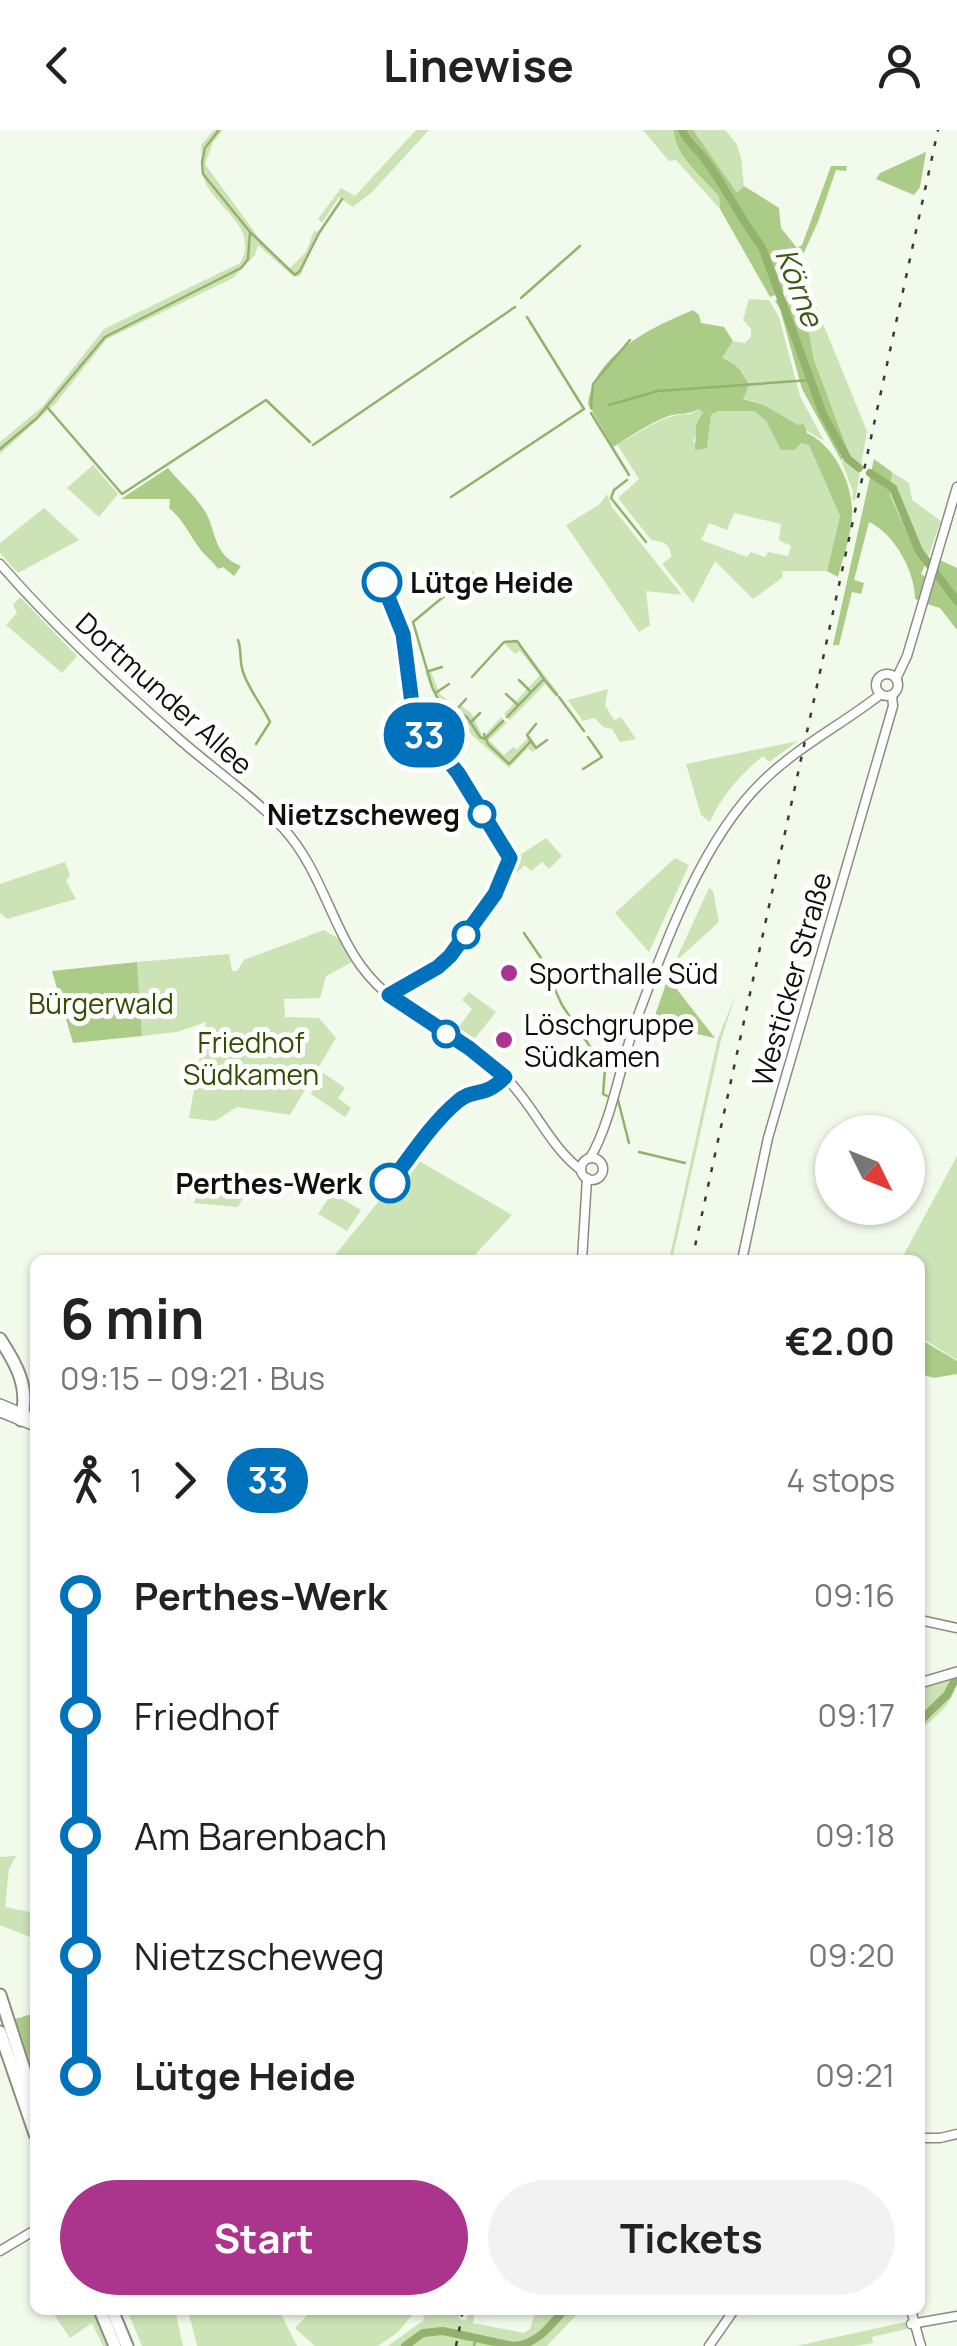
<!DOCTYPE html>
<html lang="en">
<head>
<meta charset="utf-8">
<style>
	body { margin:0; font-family:Manrope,sans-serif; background:#f2f2f2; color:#222; height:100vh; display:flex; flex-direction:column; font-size:38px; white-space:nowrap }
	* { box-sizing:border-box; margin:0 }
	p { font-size:32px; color:#767676 }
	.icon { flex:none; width:55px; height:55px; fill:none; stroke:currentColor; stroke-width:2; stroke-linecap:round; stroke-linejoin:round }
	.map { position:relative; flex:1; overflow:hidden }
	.details { position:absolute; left:30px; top:1125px; width:895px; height:1060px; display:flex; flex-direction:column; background:#fff; border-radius:15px; box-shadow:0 2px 8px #0004 }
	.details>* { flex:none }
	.badge { padding:0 20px; border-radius:32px; font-size:35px; line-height:65px }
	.needle { width:65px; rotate:133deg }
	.fabs { position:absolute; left:815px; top:985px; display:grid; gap:20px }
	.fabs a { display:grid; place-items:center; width:110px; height:110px; border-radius:50%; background:#fff; box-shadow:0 2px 8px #0004; font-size:50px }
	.map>.badge { position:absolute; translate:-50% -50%; box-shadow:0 0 0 5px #fff }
	.legs { display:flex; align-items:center; gap:15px; height:110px; padding:0 30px; font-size:32px }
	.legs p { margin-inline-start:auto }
	.summary { display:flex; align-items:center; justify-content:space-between; height:170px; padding:0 30px }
	h1 { font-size:55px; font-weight:700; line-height:75px }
	.cta { display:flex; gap:20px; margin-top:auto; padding:20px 30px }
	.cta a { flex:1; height:115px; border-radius:60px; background:#ab358d; color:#fff; font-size:40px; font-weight:700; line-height:115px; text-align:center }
	.cta a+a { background:#f2f2f2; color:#222 }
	ul { padding:0 30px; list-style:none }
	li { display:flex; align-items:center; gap:35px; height:120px; font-size:38px }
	li i { display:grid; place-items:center; width:15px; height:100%; margin:0 12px; background:currentColor }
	li i::after { content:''; width:25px; height:25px; margin:-12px; border:8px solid; border-radius:50%; background:#fff }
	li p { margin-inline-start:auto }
	li:first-child i { background:linear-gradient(#0000 50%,currentColor 0) }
	li:last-child i { background:linear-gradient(currentColor 50%,#0000 0) }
	header { display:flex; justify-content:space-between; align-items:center; height:130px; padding:0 30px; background:#fff; font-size:45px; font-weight:700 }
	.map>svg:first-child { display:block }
	.green { fill:#cce3b6; fill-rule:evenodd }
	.forest { fill:#aacc87 }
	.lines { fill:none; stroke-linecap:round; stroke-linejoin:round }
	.stream { stroke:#92b26e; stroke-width:2.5 }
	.river { stroke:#92b26e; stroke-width:8 }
	.secondary-casing { stroke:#888e81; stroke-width:11 }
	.primary-casing { stroke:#888e81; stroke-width:12 }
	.highway-casing { stroke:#888e81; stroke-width:15 }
	.secondary { stroke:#fff; stroke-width:8 }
	.primary { stroke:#fff; stroke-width:9 }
	.highway { stroke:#fff; stroke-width:11 }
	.rail { stroke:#383c35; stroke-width:2.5; stroke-dasharray:5 10; stroke-linecap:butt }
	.line-1-casing { stroke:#fff; stroke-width:22 }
	.line-1 { stroke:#0072bc; stroke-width:15 }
	.stop-1-dot { fill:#fff; stroke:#0072bc; stroke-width:5 }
	.poi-dot { fill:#ab358d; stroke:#fff; stroke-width:4 }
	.labels { text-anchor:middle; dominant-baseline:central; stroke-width:10; stroke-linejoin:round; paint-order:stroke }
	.stop-label { font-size:28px; font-weight:bold; fill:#0d100b; stroke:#fff; text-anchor:end }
	.street-label { font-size:28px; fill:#0d100b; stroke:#fff }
	.poi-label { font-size:28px; fill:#0d100b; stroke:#fff; text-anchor:start }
	.park-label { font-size:28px; fill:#304d00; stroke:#fff }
	.water-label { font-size:30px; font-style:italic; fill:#3c5910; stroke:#fff }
</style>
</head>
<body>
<header><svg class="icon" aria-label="back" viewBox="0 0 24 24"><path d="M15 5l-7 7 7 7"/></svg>Linewise<svg class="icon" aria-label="person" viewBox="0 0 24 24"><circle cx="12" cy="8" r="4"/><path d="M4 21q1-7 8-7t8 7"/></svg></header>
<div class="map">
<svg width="957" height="2216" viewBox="0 0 957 2216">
	<rect width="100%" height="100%" fill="#f2faeb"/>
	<g class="green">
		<path d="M214,0h9l-10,12 -8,22 54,74 30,31 17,-17 8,-21 4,1 -18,44h-7l-35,-31 -3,10 -22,23 -126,61 -52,65 -55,50v-12l43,-36 61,-77 136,-66c19,-32 -18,-52 -33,-77 -6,-12 -5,-28 -6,-41z"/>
		<path d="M416,0h13l-57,62 -19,15 -14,-10 -17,26 -4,-4 23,-31 14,8z"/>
		<path d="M643,0h31c-2,24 30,50 45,66l1,13 -44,-49 -7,1z"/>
		<path d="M693,0h32l11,13 5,14 3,29 -7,8z"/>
		<path d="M806,152l61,149 -12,70 -3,-2 1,-7 -12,-32 7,-9 -34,-91 -5,-27 -25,-36z"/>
		<path d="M749,169l20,1 10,17 21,79 24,45 -60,-36 -22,-7 7,-13 -5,-11 -22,-16 11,-17 12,2 6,-6v-8l-8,-9z"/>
		<path d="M698,279l5,3 -10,30 14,6 4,-33 7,-4h36l12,10 16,29 19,-8 8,3 31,71 -13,55h-45l1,6 -30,22 -38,-38 -22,42 -31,-39 9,-7c0,-14 -8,-15 -20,-17l-33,-42 21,-19 -22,-35c25,-12 46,-31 74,-30zM734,383l47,11 -2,16 12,6 -3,10 -20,-4 -3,5 -14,-5 -4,5 -46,-17 8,-17 18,7z"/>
		<path d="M93,335l25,29 -19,23 -32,-29z"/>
		<path d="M892,342l17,11 3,17 29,21 -15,42 -10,-12 -26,-55z"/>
		<path d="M607,364l5,13 70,88 -36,-4 4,34 -11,7 -73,-107 34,-21z"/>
		<path d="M44,378l35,32 -61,33 -18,-20v-10z"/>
		<path d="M20,467l57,59 -15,17 -56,-48 11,-12 -4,-8z"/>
		<path d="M518,511l41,53 -3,3 -11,-13 -35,36 -6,-6 36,-39 -20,-24 -5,3 -12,-12z"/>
		<path d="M425,541l6,1 9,22 15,12h7l10,8 11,23 18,-20 6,6 -18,17 15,15 9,-8 4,2 13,-13 8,12 -6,4 -4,-4 -19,20 -46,-41 -1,-9c-22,-4 -30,-27 -37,-47z"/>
		<path d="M608,559l-3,16 9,15 7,-3 15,22 -16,3 -8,-13 -9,-2 -8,-9 -12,3 -15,-21z"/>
		<path d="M798,611l-29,21 -6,-6c-23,19 -41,39 -53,66l-9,-7 -15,-51z"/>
		<path d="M546,708l16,18 -13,13 -7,-7 -11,9 -6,-6 -10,9 -5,-5 7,-12z"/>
		<path d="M675,728l14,7 -40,87 -34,-39z"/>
		<path d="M65,732l5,13 -4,6 10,18 -69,20 -7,-6v-29z"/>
		<path d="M709,758l4,3 6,31 -44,40z"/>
		<path d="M324,800l20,12 10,19 -28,15 -6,22 -36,1 1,18 34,1 17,20 -46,77 -53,-8 -22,14 -26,-3 17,-96 -29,10 -35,4 -5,-74 92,-8 3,17h5l7,-11z"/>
		<path d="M469,862l27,20 -24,30 -20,-14 7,-1 13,-18 -10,-9z"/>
		<path d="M736,864l-15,46 -49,220h-3l49,-222z"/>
		<path d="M322,942l23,16 -7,10 13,10 -6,9 -34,-23z"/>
		<path d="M957,1026v204l-37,-23v-77h-19z"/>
		<path d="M414,1028l98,57 -42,45h-139z"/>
		<path d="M200,1056l47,4 -9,17 -44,-4z"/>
		<path d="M332,1063l29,17 -14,21 -29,-17z"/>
		<path d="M957,1545c0,26 -18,39 -37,55v-43z"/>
		<path d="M16,1726l-7,13 -4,38 30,6v26l-35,-14v-68z"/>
		<path d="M51,2180h43l15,36h-6l-11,-23 -22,15z"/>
		<path d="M127,2180h48l8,36h-41z"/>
		<path d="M188,2180h91l18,36h-100z"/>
		<path d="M312,2180h104l-18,22 -20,14h-63l-20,-18z"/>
		<path d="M437,2180h24l-2,9 7,2 4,-11h5l-2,13 51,10 6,-4 6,-19h45l-34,36h-159l36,-26 -1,-4z"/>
		<path d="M905,2192l2,7 -35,8 1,6 -18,3h-59z"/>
	</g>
	<g class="forest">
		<path d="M674,0h19l44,63 7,-7 35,22 2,20 16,20 5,-3 29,-79h16l-1,5 -10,-1 -18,52 -18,39 7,16 -14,4 -4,8 -19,8 -50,-88 -1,-13c-15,-16 -47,-43 -45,-66z"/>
		<path d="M926,22l-6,35 -6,8 -38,-16 4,-6z"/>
		<path d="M784,167l25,36 5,27 34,91 -7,9 -39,-71 -22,-80 -5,-8z"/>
		<path d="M693,180l6,5 2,8 23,4 9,14 -11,17c15,7 20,12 27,27l-6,14 21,6 34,20 6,-1 3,9c28,13 46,52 45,80 0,21 -9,44 -14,64l-11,-6 13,-55 -31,-71 -8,-2 -7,7h-13l-15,-29 -12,-10h-36l-7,4 -4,33 -12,2 1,-25 7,-13 -5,-3c-10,7 -21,3 -32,8 -18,7 -37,20 -53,30l-25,-43c7,-51 63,-76 105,-94z"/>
		<path d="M874,329l18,13 -2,24 26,55 10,12 -5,11 6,4 -6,23 -6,-2c0,-27 -20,-65 -46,-77l-15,58 10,3 -3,11 -9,-2 -13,53h-6z"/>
		<path d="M168,338c12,15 28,28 38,45 11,20 7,42 35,53l-7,10 -11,-9 -5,2c-5,-8 -13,-13 -18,-20 -10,-13 -17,-30 -31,-41l1,-9h-49z"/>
		<path d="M940,430l17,8v62l-17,-22 -13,-4z"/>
		<path d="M137,832l5,74 -69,7 -21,-72z"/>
		<path d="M668,848l47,60 -63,-14z"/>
		<path d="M920,1209l37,22v13l-23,4 -14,-4z"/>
		<path d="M35,1883v64l-20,-58z"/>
	</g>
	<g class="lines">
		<g class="stream">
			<path d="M219,0l-14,18 -3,14 1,12 47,58 45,43 5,-4 19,-38 23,-34"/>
			<path d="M521,168l59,-52"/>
			<path d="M609,275l49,-14 153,-11"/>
			<path d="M47,277l75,87 144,-94 44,42"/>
			<path d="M591,278l2,-24 37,-44"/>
			<path d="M591,283l38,62"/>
			<path d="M313,315l202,-138"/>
			<path d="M0,319l37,-31 68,-81 136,-69 7,-9 2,-27"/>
			<path d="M627,350l-13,10 -3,8 35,44"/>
			<path d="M451,367l133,-88 -57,-92"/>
			<path d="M485,463l-13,-20 -59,49 19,65 9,18 26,12 13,20 5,2 18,-18"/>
			<path d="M238,510c4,11 1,20 5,32 6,18 19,33 27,50l-14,22"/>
			<path d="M429,541l13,-4"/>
			<path d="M472,547l32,-35 13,-1 27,38"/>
			<path d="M519,550l12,12"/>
			<path d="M437,562l12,-8"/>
			<path d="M506,564l12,11"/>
			<path d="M559,567l25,34"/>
			<path d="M457,579l9,-10"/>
			<path d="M507,587l37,-38 13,16"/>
			<path d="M471,592l9,-9"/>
			<path d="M484,604l4,10 21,20 22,-23 -4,-6 9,-11"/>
			<path d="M531,611l5,7 11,-8"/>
			<path d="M583,639l19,-12 -14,-20"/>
			<path d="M524,803l17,25"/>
			<path d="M542,831l20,44 43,64 -2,25 4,2"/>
			<path d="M618,970l11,43"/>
			<path d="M639,1022l46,11"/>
			<path d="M474,2216l2,-9"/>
		</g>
		<g class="river">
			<path d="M682,0c6,14 16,19 24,31 20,27 35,59 56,86l61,167 25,45 11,9"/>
			<path d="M870,343l23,15 26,63 38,50"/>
			<path d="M920,1591l27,-26 10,-19"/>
			<path d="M405,2216l18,-13 20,-2 70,15c25,-2 36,-19 51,-36"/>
		</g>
		<g class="secondary-casing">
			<g id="secondary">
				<path d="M0,434c55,63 116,120 179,175 34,30 73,56 104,89 37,40 47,94 78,138 36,50 100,69 144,111 29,28 44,69 76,93"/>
				<circle cx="887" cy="555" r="11"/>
				<path d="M896,549l11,-23 50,-169"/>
				<path d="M590,1028c21,-34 31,-97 46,-137 29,-78 67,-183 128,-241 35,-34 79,-56 117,-86"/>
				<circle cx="592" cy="1039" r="11"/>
				<path d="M582,1130l5,-82"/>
				<path d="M742,1130l26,-122 125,-432 -1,-11"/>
				<path d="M920,1490l37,8"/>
				<path d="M920,2008h20l17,-4"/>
				<path d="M0,2121l35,-21"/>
				<path d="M911,2180l10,36"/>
				<path d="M911,2194l46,-8"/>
				<path d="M709,2216l25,-36"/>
			</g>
		</g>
		<g class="primary-casing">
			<g id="primary">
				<path d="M0,1274l35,15"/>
				<path d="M0,1282l35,14"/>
				<path d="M920,1553l37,-11"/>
			</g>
		</g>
		<g class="highway-casing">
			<g id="highway">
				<path d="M0,1209c17,26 30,49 21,81"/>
				<path d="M0,1865l35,108"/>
				<path d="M0,1902l35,102"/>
				<path d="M100,2180l15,36"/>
				<path d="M112,2180l15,36"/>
			</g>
		</g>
		<use href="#secondary" class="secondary"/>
		<use href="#primary" class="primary"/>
		<use href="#highway" class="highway"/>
		<g class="rail">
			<path d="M692,1130l246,-1130"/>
			<path d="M456,2216l7,-36"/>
		</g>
	</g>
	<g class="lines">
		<g class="line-1-casing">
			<path id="line-1" d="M382,452l21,52 11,85 44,54 52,85 -15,36 -45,62 -12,11 -49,28 80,53 36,29c-21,22 -31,10 -48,25 -26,22 -46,54 -67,81"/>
		</g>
		<use href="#line-1" class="line-1"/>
	</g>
	<g class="stop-1-dot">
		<circle cx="382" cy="452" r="18"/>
		<circle cx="482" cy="684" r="12"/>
		<circle cx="466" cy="805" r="12"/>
		<circle cx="446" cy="904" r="12"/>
		<circle cx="390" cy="1053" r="18"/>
	</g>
	<g class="poi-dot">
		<circle cx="509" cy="843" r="10"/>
		<circle cx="504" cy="910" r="10"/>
	</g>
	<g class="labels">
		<g class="stop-label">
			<text x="410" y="452" text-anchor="start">Lütge Heide</text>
			<text x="460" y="684">Nietzscheweg</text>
			<text x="362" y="1053">Perthes-Werk</text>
		</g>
		<g class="street-label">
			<text transform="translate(165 563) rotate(42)">Dortmunder Allee</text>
			<text transform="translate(791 849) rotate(-74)">Westicker Straße</text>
		</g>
		<g class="poi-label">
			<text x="529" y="843">Sporthalle Süd</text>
			<text x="524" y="894">Löschgruppe<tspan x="524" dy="32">Südkamen</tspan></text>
		</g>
		<g class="park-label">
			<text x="101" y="873">Bürgerwald</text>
			<text x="251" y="912">Friedhof<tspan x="251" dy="32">Südkamen</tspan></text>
		</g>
		<g class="water-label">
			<text transform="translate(800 157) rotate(69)">Körne</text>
		</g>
	</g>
</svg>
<div class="fabs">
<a><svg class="needle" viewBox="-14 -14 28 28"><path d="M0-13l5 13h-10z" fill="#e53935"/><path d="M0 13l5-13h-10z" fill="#767676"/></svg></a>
</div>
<b class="badge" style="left:424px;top:605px;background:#0072bc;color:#fff">33</b>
<section class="details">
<div class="summary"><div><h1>6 min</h1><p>09:15 – 09:21 · Bus</p></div><b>€2.00</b></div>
<div class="legs"><svg class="icon" aria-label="walk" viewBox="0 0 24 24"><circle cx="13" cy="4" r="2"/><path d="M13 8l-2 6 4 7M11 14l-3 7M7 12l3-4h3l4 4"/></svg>1<svg class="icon" aria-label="forward" viewBox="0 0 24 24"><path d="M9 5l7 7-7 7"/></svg><b class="badge" style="background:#0072bc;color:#fff">33</b><p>4 stops</p></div>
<ul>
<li><i style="color:#0072bc"></i><b>Perthes-Werk</b><p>09:16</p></li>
<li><i style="color:#0072bc"></i><span>Friedhof</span><p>09:17</p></li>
<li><i style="color:#0072bc"></i><span>Am Barenbach</span><p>09:18</p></li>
<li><i style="color:#0072bc"></i><span>Nietzscheweg</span><p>09:20</p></li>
<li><i style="color:#0072bc"></i><b>Lütge Heide</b><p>09:21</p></li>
</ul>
<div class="cta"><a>Start</a><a>Tickets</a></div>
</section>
</div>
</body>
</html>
